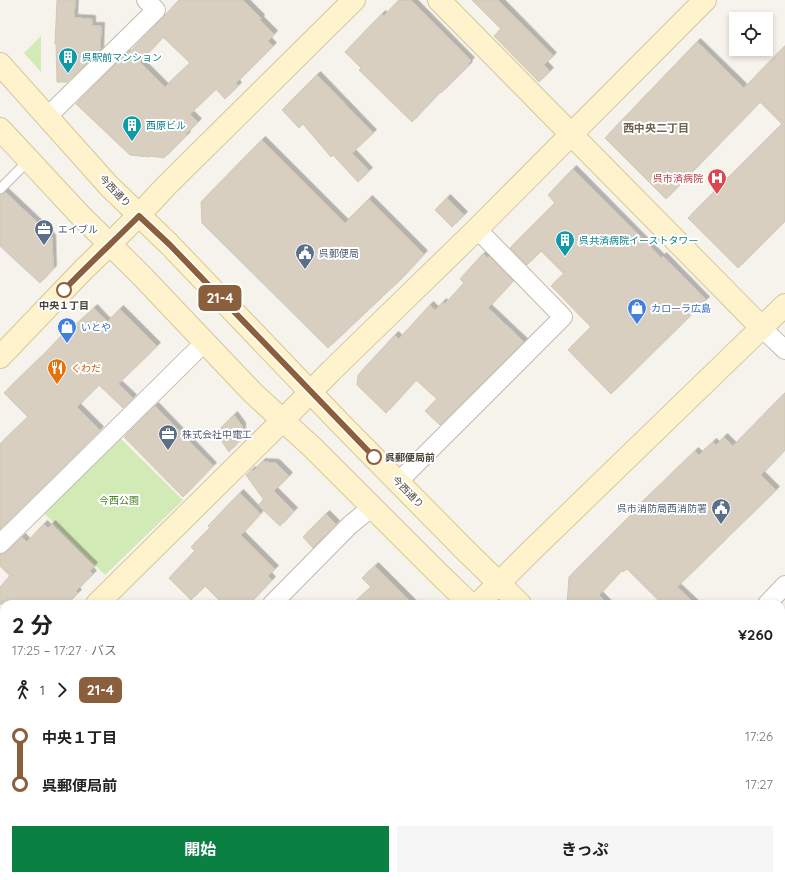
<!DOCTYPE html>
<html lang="ja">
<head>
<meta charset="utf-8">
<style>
	body { margin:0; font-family:Quicksand,"Noto Sans JP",sans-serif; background:#f6f6f6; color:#222; height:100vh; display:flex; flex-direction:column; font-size:15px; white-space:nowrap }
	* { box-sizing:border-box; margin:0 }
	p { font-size:13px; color:#767676 }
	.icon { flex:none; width:22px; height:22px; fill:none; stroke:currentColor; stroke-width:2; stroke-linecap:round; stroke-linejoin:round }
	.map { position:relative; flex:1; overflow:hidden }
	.sheet { position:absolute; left:0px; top:600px; width:785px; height:280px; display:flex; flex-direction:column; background:#fff; border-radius:12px 12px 0 0; box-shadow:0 2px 6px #0003 }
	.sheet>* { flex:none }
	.badge { padding:0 8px; border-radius:6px; font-size:14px; line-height:26px }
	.buttons { position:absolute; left:729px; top:12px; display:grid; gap:8px }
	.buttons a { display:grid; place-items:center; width:44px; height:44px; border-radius:0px; background:#fff; box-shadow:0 2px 6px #0003; font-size:20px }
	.map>.badge { position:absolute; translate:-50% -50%; box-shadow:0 0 0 2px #fff }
	.legs { display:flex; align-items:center; gap:6px; height:44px; padding:0 12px; font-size:13px }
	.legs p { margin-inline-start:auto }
	.summary { display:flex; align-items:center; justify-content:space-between; height:68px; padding:0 12px }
	h1 { font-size:22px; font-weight:700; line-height:30px }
	.primary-button { display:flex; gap:8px; margin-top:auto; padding:8px 12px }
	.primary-button a { flex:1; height:46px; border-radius:0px; background:#0b8043; color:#fff; font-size:16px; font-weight:700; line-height:46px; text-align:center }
	.primary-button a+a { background:#f6f6f6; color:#222 }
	ul { padding:0 12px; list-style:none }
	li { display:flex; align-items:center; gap:14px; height:48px; font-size:15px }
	li i { display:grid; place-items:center; width:6px; height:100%; margin:0 5px; background:currentColor }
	li i::after { content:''; width:10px; height:10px; margin:-5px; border:3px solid; border-radius:50%; background:#fff }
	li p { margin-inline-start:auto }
	li:first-child i { background:linear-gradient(#0000 50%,currentColor 0) }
	li:last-child i { background:linear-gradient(currentColor 50%,#0000 0) }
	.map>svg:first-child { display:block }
	.green { fill:#d2eab5 }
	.building { fill:#d8cfc1; stroke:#d3c7b4; fill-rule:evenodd; filter:url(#shadow) }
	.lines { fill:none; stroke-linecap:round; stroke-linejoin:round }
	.lane-casing { stroke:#c2bbae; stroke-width:11 }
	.street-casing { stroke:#c2bbae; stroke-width:20 }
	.secondary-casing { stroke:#d6c79b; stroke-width:24 }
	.lane { stroke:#fff; stroke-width:9 }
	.street { stroke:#fff; stroke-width:18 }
	.secondary { stroke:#fff3cd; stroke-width:22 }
	.line-1-casing { stroke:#fff; stroke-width:9 }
	.line-1 { stroke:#8b5e3c; stroke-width:6 }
	.stop-1-dot { fill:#fff; stroke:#8b5e3c; stroke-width:2 }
	.labels { text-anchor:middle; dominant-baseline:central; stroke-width:4; stroke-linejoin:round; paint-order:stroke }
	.culture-label { font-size:10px; fill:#0d838f; stroke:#fff; text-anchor:start }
	.health-label { font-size:10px; fill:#be3a42; stroke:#fff; text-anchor:end }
	.street-label { font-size:10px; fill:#4b4439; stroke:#fff }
	.service-label { font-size:10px; fill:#4e5e75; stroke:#fff; text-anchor:start }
	.stop-label { font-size:10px; font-weight:bold; fill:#4b4439; stroke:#fff }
	.shop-label { font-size:10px; fill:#366cbe; stroke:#fff; text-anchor:start }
	.food-label { font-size:10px; fill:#c56008; stroke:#fff; text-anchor:start }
	.park-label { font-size:10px; fill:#4a7f2a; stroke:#fff }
	.neighbourhood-label { font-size:11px; font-weight:bold; fill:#6e6250; stroke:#fff }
</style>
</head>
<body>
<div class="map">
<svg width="785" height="880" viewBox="0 0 785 880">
	<defs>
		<filter id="shadow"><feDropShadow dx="3.5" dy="-3.5" stdDeviation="0" flood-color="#0004"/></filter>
	</defs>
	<rect width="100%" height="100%" fill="#f6f3ec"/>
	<g class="green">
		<path d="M41,36v36l-17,-19z"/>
		<path d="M119,437l64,63 -78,75 -62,-63z"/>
	</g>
	<g class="building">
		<path d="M57,0h18l-1,18 18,1v7h9l-1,25 -33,31h-10l-1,-38h-1z"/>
		<path d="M179,0h64l18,18 -1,2 14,14 -6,7 5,5 -37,37 2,3 -13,13 -9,-10 -26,25 8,8 -12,12 1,1 -23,23 -15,-2v1l-19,-2 -54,-51 51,-51 1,1 35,-37 3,-3zM163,37l27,26 -25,24 -25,-25z"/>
		<path d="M399,0l13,1 59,60 -3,3 1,1 -28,28 -1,-1 -28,30 -53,-52 2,-2 -16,-16 37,-38 2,2z"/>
		<path d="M472,0h26l55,56 -9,9 6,6 -11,11 -45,-46 7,-7z"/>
		<path d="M697,42l47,46 41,-42v175l-47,47 -50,-50 94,-94 -22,-22 -94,97 -61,-61z"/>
		<path d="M317,75l56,58 -21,20 17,18 -11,11 -25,-27 -2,2 -28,-33 -4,4 -17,-18z"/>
		<path d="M262,140l83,83 24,-24 55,55 -23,25 -73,69 -126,-125 -1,-21z"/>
		<path d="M573,169l88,89 2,-2 43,44 -95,94 -43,-44 23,-23 -40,-41 13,-12 -23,-23 -14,14 -17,-17 45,-45 -7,-8z"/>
		<path d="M5,192l36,34 11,12 1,31 -13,14 -40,-37v-51z"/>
		<path d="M447,198l17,17 -12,12 -17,-17z"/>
		<path d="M483,254l5,4 1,-2 24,25 -25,27 36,34 -84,83 -15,-14 12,-12 -21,-19 -30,33 -29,-28 1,-10 37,-40 4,4 31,-34 5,5 8,-8 2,2 19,-21 -4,-4z"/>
		<path d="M94,308l13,14 13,-13 37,37 -39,38 15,14 -10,10 -24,-23 -22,22 23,23 -100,99v-85l28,-27 -24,-24 42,-41 20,-21 2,1z"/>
		<path d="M785,393v57l-24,25 15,15 -99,97 18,17h-33l-35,-35 -4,3 -1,-2 -23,25 9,9h-41l2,-27 69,-69 -1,-1 58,-56 4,4 14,-13 3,3 8,-8 9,9z"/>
		<path d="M155,406l58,60 -30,31 -59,-60z"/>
		<path d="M234,415l8,11v12l-13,14 -13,-19z"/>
		<path d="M262,462l14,1 13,13 -15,15 20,20 -14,15 -22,-21 6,-5 -18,-25 6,-5 1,1z"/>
		<path d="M240,493l20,21 -19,21 34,34 -7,7 4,4 -23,24h-26l-18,-18 -14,14 -22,-22 26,-27 -4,-4 19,-19 -2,-2z"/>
		<path d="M326,514l10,10 -23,24 -10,-11z"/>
		<path d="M44,524l4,4 4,-4 42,42 -4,5 3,3 -17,17 2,2 -11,11h-67v-17l10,-11 -10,-10v-12h3l4,-3 15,-14 5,5z"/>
		<path d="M375,566l38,38h-60l18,-17 -9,-9z"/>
	</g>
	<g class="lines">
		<g class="lane-casing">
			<path id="lane" d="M0,189l29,-29"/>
		</g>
		<g class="street-casing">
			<g id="street">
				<path d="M47,117l109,-107 -10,-10"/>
				<path d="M762,328l23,22"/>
				<path d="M398,482l165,-165 -86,-88"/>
				<path d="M0,544l205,-202"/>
				<path d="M272,604l78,-79 22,-18"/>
				<path d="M767,604l18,-19"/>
				<path d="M513,876l4,4"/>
			</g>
		</g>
		<g class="secondary-casing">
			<g id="secondary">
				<path d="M439,0l323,328"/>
				<path d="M0,64l109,122 61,59 169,177 125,127 56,55"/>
				<path d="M0,129l80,86 61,60 112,118 59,54 126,126 32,31"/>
				<path d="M0,357l84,-88 26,-25 29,-29 27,-29 188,-186"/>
				<path d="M97,604l186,-184 48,-49 146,-142 228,-229"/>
				<path d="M478,604l54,-54 253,-245"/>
				<path d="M0,640l4,4"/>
				<path d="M0,700l4,-4"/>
				<path d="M781,868l4,4"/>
				<path d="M235,876l4,4"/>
				<path d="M738,876l4,4"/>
				<path d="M203,880l4,-4"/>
			</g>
		</g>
		<use href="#lane" class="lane"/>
		<use href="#street" class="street"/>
		<use href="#secondary" class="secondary"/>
	</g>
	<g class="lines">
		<g class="line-1-casing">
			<path id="line-1" d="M64,290c24,-25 50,-49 75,-74l31,29 204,212"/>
		</g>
		<use href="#line-1" class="line-1"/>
	</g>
	<defs>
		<g id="building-pin" transform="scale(1)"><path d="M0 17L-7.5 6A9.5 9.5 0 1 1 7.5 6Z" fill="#0f9aa8" stroke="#fff"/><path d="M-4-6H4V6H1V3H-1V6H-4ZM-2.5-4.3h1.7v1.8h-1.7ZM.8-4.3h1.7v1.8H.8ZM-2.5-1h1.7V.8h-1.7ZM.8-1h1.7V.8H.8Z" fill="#fff"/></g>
		<g id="hospital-pin" transform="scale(1)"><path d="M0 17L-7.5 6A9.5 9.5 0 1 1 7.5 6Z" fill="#e0444e" stroke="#fff"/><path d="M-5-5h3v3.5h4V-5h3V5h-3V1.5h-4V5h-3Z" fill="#fff"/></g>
		<g id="office-pin" transform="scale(1)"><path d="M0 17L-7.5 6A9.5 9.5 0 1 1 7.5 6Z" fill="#5c6f8a" stroke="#fff"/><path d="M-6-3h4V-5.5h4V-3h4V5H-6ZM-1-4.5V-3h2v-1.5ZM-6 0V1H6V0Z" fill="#fff"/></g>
		<g id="civic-pin" transform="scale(1)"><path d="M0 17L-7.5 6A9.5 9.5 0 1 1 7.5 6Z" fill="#5c6f8a" stroke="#fff"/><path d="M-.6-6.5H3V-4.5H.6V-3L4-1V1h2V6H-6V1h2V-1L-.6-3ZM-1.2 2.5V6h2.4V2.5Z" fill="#fff"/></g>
		<g id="shop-pin" transform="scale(1)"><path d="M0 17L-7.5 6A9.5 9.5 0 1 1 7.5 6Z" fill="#3f7fe0" stroke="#fff"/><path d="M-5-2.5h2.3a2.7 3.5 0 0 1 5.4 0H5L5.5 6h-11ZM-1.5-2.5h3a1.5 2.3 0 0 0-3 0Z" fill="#fff"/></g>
		<g id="restaurant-pin" transform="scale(1)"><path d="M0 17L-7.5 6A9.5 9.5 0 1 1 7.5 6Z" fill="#e8710a" stroke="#fff"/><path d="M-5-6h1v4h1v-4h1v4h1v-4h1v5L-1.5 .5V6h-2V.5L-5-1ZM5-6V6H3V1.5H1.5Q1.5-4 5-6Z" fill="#fff"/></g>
	</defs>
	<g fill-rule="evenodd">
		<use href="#building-pin" x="68" y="57"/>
		<use href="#building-pin" x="132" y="125"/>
		<use href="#hospital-pin" x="717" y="178"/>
		<use href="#office-pin" x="44" y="229"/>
		<use href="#building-pin" x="565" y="240"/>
		<use href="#civic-pin" x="305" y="253"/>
		<use href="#shop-pin" x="637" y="308"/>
		<use href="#shop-pin" x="67" y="327"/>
		<use href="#restaurant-pin" x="57" y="368"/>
		<use href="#office-pin" x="168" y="434"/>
		<use href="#civic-pin" x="721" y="508"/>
	</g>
	<g class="stop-1-dot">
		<circle cx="64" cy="290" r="7"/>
		<circle cx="374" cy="457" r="7"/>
	</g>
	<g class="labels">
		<g class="culture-label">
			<text x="82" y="57">呉駅前マンション</text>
			<text x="146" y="125">西原ビル</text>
			<text x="579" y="240">呉共済病院イーストタワー</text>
		</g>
		<g class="health-label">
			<text x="703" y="178">呉市済病院</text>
		</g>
		<g class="street-label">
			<text transform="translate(115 191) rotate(46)">今西通り</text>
			<text transform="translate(408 492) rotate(45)">今西通り</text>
		</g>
		<g class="service-label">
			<text x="58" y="229">エイブル</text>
			<text x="319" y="253">呉郵便局</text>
			<text x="182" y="434">株式会社中電工</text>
			<text x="707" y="508" text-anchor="end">呉市消防局西消防署</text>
		</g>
		<g class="stop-label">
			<text x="64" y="305">中央１丁目</text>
			<text x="385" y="457" text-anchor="start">呉郵便局前</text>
		</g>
		<g class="shop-label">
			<text x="651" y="308">カローラ広島</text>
			<text x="81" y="327">いとや</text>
		</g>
		<g class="food-label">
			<text x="71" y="368">くわだ</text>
		</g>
		<g class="park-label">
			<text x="119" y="500">今西公園</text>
		</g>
		<g class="neighbourhood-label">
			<text x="656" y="128">西中央二丁目</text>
		</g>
	</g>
</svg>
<div class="buttons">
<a><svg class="icon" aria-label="locate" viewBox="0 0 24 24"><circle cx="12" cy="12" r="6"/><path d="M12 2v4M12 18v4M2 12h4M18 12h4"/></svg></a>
</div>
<b class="badge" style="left:220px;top:298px;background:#8b5e3c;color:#fff">21-4</b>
<section class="sheet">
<div class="summary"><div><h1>2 分</h1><p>17:25 – 17:27 · バス</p></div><b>¥260</b></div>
<div class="legs"><svg class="icon" aria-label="walk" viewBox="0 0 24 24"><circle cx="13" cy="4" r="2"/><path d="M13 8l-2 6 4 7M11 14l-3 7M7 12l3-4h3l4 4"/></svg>1<svg class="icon" aria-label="forward" viewBox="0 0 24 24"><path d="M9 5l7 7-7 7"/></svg><b class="badge" style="background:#8b5e3c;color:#fff">21-4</b></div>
<ul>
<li><i style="color:#8b5e3c"></i><b>中央１丁目</b><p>17:26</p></li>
<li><i style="color:#8b5e3c"></i><b>呉郵便局前</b><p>17:27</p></li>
</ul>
<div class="primary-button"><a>開始</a><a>きっぷ</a></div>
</section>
</div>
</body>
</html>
